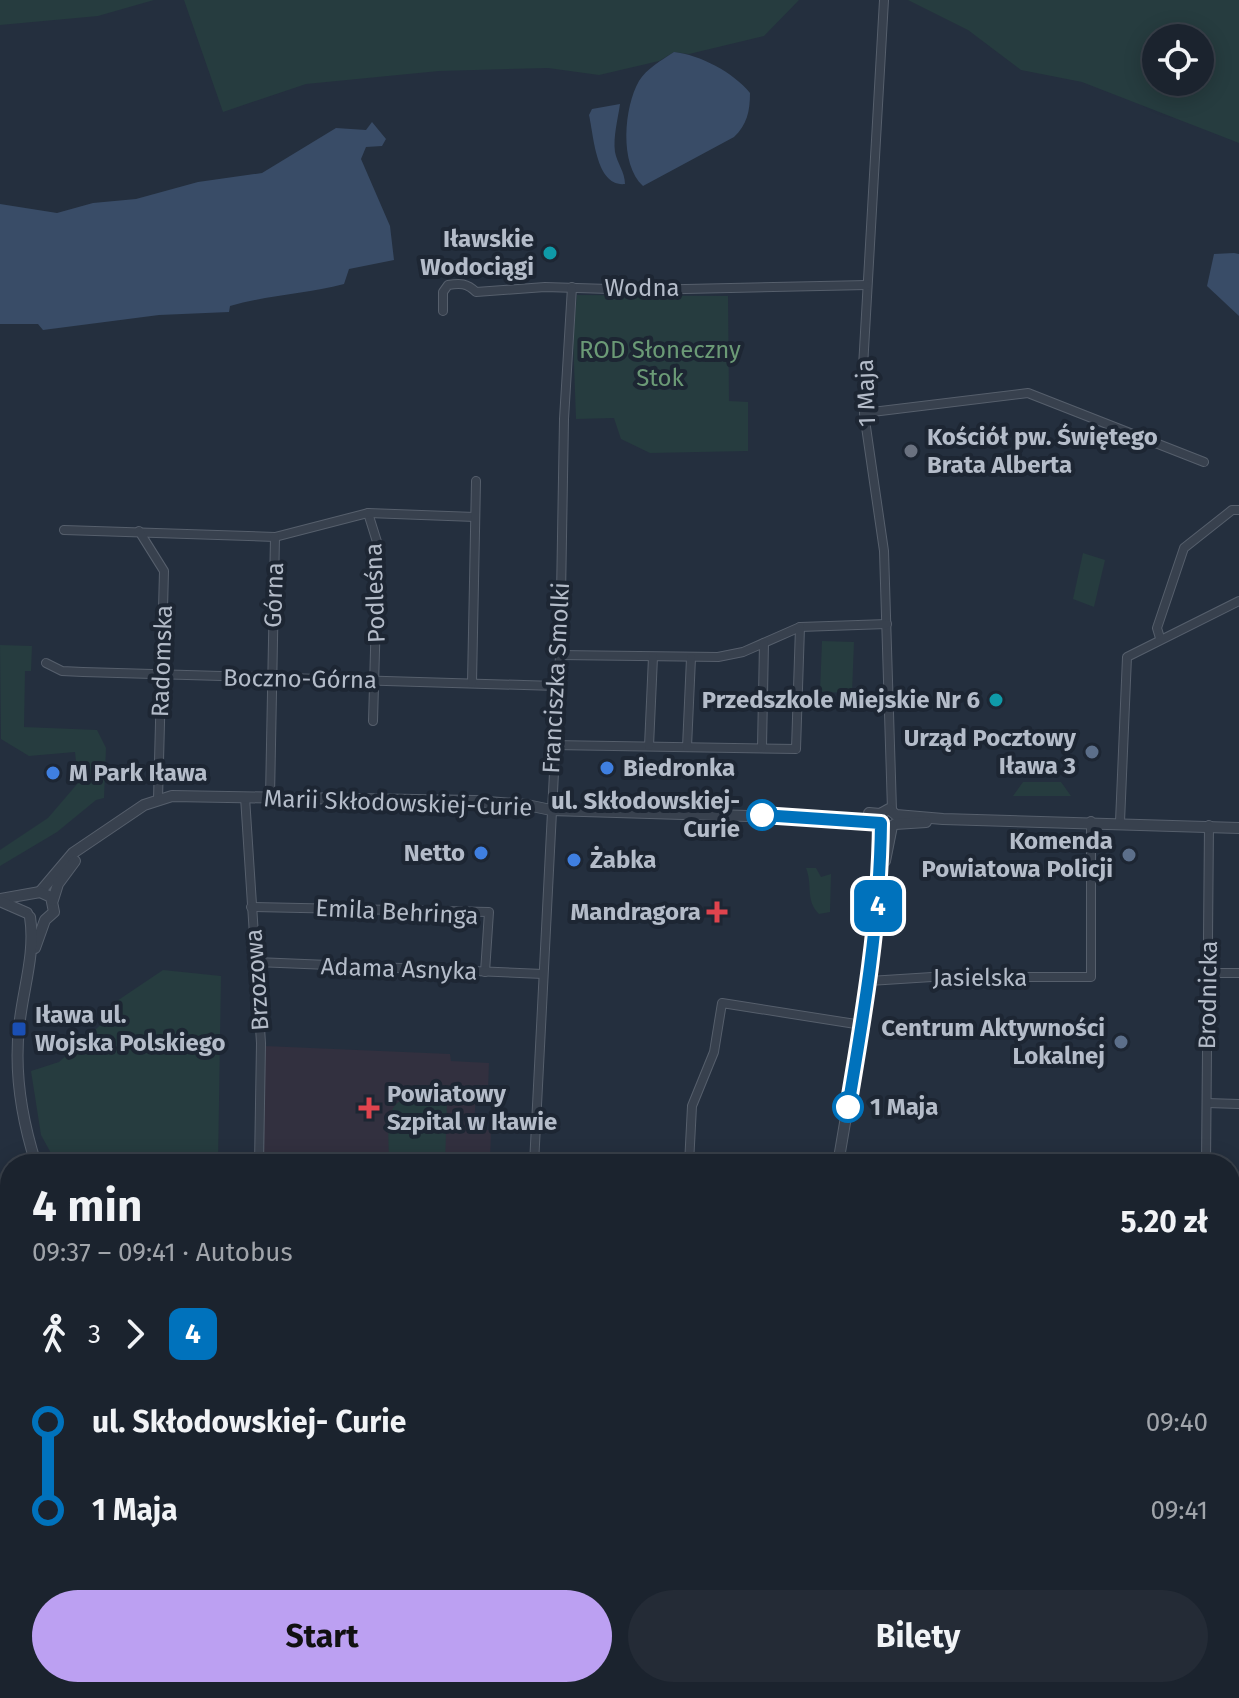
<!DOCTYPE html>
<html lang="pl">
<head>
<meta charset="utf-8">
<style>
	body { margin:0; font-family:"Fira Sans",sans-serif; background:#242b36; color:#f1f3f6; height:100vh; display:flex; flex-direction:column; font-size:30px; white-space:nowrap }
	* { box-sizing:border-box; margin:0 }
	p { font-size:26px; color:#a0a4aa }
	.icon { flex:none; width:44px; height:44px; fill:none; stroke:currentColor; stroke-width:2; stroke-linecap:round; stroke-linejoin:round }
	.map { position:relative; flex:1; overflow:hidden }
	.drawer { position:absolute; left:0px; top:1154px; width:1240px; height:544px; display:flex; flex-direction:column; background:#1b232e; border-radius:32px 32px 0 0; box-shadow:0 4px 20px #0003,0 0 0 2px #39404a }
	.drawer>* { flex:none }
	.badge { padding:0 16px; border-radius:12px; font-size:28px; line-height:52px }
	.fabs { position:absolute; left:1142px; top:24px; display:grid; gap:16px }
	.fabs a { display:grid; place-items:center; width:72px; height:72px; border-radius:50%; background:#1b232e; box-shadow:0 4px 20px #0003,0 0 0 2px #39404a; font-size:40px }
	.map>.badge { position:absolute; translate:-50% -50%; box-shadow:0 0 0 4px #fff }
	.legs { display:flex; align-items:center; gap:12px; height:88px; padding:0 32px; font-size:26px }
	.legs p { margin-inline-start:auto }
	.headline { display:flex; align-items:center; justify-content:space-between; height:136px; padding:0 32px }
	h1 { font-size:44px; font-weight:700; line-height:60px }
	.action { display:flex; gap:16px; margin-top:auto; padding:16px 32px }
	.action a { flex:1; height:92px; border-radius:48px; background:#bca0f2; color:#111; font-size:32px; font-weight:700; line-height:92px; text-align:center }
	.action a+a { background:#242b36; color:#f1f3f6 }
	ul { padding:0 32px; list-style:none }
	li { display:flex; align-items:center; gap:28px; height:88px; font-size:30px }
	li i { display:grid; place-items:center; width:12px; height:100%; margin:0 10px; background:currentColor }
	li i::after { content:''; width:20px; height:20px; margin:-10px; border:6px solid; border-radius:50%; background:#1b232e }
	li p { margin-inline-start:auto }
	li:first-child i { background:linear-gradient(#0000 50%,currentColor 0) }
	li:last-child i { background:linear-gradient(currentColor 50%,#0000 0) }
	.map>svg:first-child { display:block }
	.medical { fill:#32303f }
	.green { fill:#263c3f; fill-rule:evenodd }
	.water { fill:#394c67 }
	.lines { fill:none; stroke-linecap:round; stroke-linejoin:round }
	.minor-casing { stroke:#565f6c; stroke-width:10 }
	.tertiary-casing { stroke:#565f6c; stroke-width:12 }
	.minor { stroke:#38414e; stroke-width:8 }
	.tertiary { stroke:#38414e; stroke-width:10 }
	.rail-casing { stroke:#5a6575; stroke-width:5 }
	.rail { stroke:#1d2633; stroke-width:2; stroke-dasharray:6; stroke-linecap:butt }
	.line-1-casing { stroke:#fff; stroke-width:18 }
	.line-1 { stroke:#0072bc; stroke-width:12 }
	.culture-dot { fill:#0f9aa8; stroke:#1d2633; stroke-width:3 }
	.worship-dot { fill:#6b7280; stroke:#1d2633; stroke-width:3 }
	.service-dot { fill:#5c6f8a; stroke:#1d2633; stroke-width:3 }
	.shop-dot { fill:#3f7fe0; stroke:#1d2633; stroke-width:3 }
	.stop-1-dot { fill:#fff; stroke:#0072bc; stroke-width:4 }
	.health-dot { fill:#e0444e; stroke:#1d2633; stroke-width:3 }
	.transit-dot { fill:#1a4fb4; stroke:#1d2633; stroke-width:3 }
	.labels { text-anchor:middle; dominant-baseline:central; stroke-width:8; stroke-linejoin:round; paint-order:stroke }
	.poi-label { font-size:24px; font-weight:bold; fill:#b4bcc9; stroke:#1d2633; text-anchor:end }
	.street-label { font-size:24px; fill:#b4bcc9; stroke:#1d2633 }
	.park-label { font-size:24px; fill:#6b9a76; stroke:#1d2633 }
	.stop-label { font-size:24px; font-weight:bold; fill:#b4bcc9; stroke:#1d2633; text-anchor:end }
</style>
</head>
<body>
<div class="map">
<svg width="1239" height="1698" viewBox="0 0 1239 1698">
	<rect width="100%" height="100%" fill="#242f3e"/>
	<path class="medical" d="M265,1046l185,8 1,7 38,2 -1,28h-12l-2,38 17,1 -1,34h-229z"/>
	<g class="green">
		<path d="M0,0h154l-56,16 -98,9z"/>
		<path d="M184,0h615l-35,36 -75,18 -15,-2 -15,9 -60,14 -51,-7 -109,3 -133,13 -83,28z"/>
		<path d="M908,0h331v143l-157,-61 -61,-12 -53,-40zM1156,38h44v44h-44z"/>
		<path d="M577,295l151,1 1,105 19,1v49l-98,2 -29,-14 -7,-21 -38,1 -3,-83z"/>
		<path d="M1083,553l22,7 -11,47 -21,-8z"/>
		<path d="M822,641l32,1 -2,51 -32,-1z"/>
		<path d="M0,645l32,1 -1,25h-6l-1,56 73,3 9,18 -2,50 -8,2 -39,32 -57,34v-16l48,-32 30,-35 -3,-31 -46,4 -28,-17z"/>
		<path d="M1023,782h38l10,14h-58z"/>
		<path d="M806,868h10l5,9 10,-3 -1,38 -11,2c-14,-14 -6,-28 -13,-46z"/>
		<path d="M163,970l58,6 -3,188h-161l-16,-29 -10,-64 28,-9 46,-41 6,-16z"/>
		<path d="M405,1099l42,2 -2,63h-56c1,-19 -7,-60 16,-65z"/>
	</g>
	<g class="water">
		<path d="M674,52c26,3 59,20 76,41 0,18 -3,32 -16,44l-91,49c-24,-22 -19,-79 -4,-105 7,-12 23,-21 35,-29z"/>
		<path d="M620,104c-2,15 -7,32 -5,48 2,11 10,20 10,32 -29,3 -31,-47 -36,-69l3,-6z"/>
		<path d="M372,122l14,17 -4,7 -16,1 -5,12 29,67 4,34 -45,9 -5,15c-38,10 -77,11 -114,22l-1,6 -70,3 -116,15 -5,-6h-38v-120l57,9 36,-10 43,-4 62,-17 64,-9 74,-45 30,2z"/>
		<path d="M1234,253l5,1v62l-32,-30 7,-32z"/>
		<path d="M1239,1623v75h-100l19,-10h72v-60z"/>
	</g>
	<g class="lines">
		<g class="minor-casing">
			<g id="minor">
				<path d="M884,0l-21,367 1,46 20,138 8,259"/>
				<path d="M443,311v-19l5,-7c12,-2 19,-2 28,7l69,-5 96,3 226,-5"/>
				<path d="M864,413l164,-20 176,69"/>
				<path d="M368,513l10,32 -5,176"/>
				<path d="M64,530l211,7 93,-24 107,4"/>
				<path d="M139,531l25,40 -6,228"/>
				<path d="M1160,638l-3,-10 27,-80 48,-38h7"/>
				<path d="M560,655l158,2 25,-5 57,-25 87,-3"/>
				<path d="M46,663l16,8 21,1 473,14"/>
				<path d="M472,683l4,-202"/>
				<path d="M553,745l243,4 4,-122"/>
				<path d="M649,746l4,-89"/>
				<path d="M687,747l4,-89"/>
				<path d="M762,747l2,-104"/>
				<path d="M245,797l16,246 -2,121"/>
				<path d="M270,797l5,-260"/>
				<path d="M1120,822l7,-165 112,-56"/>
				<path d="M251,907l238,5 -4,60"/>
				<path d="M256,962l287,12"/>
				<path d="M1208,973h31"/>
				<path d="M869,981l63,-4h159v-156"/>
				<path d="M1207,1103l32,1"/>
				<path d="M534,1164l26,-509 4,-236 8,-132"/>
				<path d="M689,1164l3,-58 22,-54 8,-49 140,22"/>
				<path d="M1206,1164l3,-339"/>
				<path d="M0,1195l10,5"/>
				<path d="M1230,1254l9,-4"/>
				<path d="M1230,1321l3,46 6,17"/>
				<path d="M0,1479l10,-20"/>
				<path d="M1230,1521l9,-4"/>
				<path d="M903,1688l16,10"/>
				<path d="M959,1698l15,-10"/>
			</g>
		</g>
		<g class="tertiary-casing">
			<g id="tertiary">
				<path d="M869,813l11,1 9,-5 7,6 47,4 296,9"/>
				<path d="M895,824l31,-2"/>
				<path d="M885,861l7,-35"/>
				<path d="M40,892l33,-39 71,-48 28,-9 303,5 52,4 24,5 328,10"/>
				<path d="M0,899l40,-7 11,5 3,15 -9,8 -10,28"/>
				<path d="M53,900l5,-16 17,-23"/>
				<path d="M2,902l25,11"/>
				<path d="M30,917c6,37 -8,75 -11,111 -5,46 3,92 17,136"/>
				<path d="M838,1164l31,-183 12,-106 -2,-59"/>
				<path d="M0,1566l10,2"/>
				<path d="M1230,1609l9,-4"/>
				<path d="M364,1688l14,10"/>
				<path d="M859,1688l8,10"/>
				<path d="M574,1698l10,-10"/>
				<path d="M877,1698l11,-10"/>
				<path d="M1081,1698l16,-10"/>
			</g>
		</g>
		<use href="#minor" class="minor"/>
		<use href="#tertiary" class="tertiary"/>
		<g class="rail-casing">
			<g id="rail">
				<path d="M1230,1538l9,-4"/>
				<path d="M1002,1698l10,-10"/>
			</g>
		</g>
		<use href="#rail" class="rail"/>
	</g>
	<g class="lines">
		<g class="line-1-casing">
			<path id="line-1" d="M762,815l119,8c-1,96 -17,190 -33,284"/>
		</g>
		<use href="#line-1" class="line-1"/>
	</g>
	<g class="culture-dot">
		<circle cx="550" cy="253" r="8"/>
		<circle cx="996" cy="700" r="8"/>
	</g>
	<circle class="worship-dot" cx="911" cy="451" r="8"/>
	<g class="service-dot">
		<circle cx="1092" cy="752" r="8"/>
		<circle cx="1129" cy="855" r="8"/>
		<circle cx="1121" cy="1042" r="8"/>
	</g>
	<g class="shop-dot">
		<circle cx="607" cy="768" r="8"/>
		<circle cx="53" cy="773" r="8"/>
		<circle cx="481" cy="853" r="8"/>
		<circle cx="574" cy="860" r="8"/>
	</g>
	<g class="stop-1-dot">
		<circle cx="762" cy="815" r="14"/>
		<circle cx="848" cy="1107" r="14"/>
	</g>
	<g class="health-dot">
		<path d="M713 900h8v8h8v8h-8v8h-8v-8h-8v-8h8z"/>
		<path d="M365 1096h8v8h8v8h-8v8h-8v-8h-8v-8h8z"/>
	</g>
	<rect class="transit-dot" x="11" y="1021" width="16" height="16" rx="4"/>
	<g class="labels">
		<g class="poi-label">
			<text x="534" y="239">Iławskie<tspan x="534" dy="28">Wodociągi</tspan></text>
			<text x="927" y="437" text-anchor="start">Kościół pw. Świętego<tspan x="927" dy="28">Brata Alberta</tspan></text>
			<text x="980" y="700">Przedszkole Miejskie Nr 6</text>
			<text x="1076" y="738">Urząd Pocztowy<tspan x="1076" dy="28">Iława 3</tspan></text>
			<text x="623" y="768" text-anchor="start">Biedronka</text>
			<text x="69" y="773" text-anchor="start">M Park Iława</text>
			<text x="1113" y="841">Komenda<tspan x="1113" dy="28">Powiatowa Policji</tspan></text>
			<text x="465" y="853">Netto</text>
			<text x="590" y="860" text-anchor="start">Żabka</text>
			<text x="701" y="912">Mandragora</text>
			<text x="35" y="1015" text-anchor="start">Iława ul.<tspan x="35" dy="28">Wojska Polskiego</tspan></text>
			<text x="1105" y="1028">Centrum Aktywności<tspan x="1105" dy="28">Lokalnej</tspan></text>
			<text x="387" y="1094" text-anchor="start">Powiatowy<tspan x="387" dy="28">Szpital w Iławie</tspan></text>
		</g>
		<g class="street-label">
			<text x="642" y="288">Wodna</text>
			<text transform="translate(866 393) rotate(-92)">1 Maja</text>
			<text transform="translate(375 593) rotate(-92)">Podleśna</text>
			<text transform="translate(274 595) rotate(-88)">Górna</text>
			<text transform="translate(162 661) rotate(-88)">Radomska</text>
			<text transform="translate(556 678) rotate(-87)">Franciszka Smolki</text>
			<text transform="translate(300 679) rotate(1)">Boczno-Górna</text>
			<text transform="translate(398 803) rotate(2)">Marii Skłodowskiej-Curie</text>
			<text transform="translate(397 912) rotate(3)">Emila Behringa</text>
			<text transform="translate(399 969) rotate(2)">Adama Asnyka</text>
			<text x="980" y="978">Jasielska</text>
			<text transform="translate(257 980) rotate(-94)">Brzozowa</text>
			<text transform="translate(1208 995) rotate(-89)">Brodnicka</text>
		</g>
		<g class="park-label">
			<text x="660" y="350">ROD Słoneczny<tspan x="660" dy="28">Stok</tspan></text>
		</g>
		<g class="stop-label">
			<text x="740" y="801">ul. Skłodowskiej-<tspan x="740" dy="28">Curie</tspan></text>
			<text x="870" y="1107" text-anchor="start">1 Maja</text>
		</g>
	</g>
</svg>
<div class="fabs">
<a><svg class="icon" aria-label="locate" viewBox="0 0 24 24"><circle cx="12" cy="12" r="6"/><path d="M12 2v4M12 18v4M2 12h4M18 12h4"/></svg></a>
</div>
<b class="badge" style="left:878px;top:906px;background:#0072bc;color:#fff">4</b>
<section class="drawer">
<div class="headline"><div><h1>4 min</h1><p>09:37 – 09:41 · Autobus</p></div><b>5.20 zł</b></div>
<div class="legs"><svg class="icon" aria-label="walk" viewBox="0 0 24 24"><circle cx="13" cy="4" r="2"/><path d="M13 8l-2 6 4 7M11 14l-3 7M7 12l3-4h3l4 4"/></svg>3<svg class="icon" aria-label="forward" viewBox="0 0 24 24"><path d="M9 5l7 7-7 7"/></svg><b class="badge" style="background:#0072bc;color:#fff">4</b></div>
<ul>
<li><i style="color:#0072bc"></i><b>ul. Skłodowskiej- Curie</b><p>09:40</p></li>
<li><i style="color:#0072bc"></i><b>1 Maja</b><p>09:41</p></li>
</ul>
<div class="action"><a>Start</a><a>Bilety</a></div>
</section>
</div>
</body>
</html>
